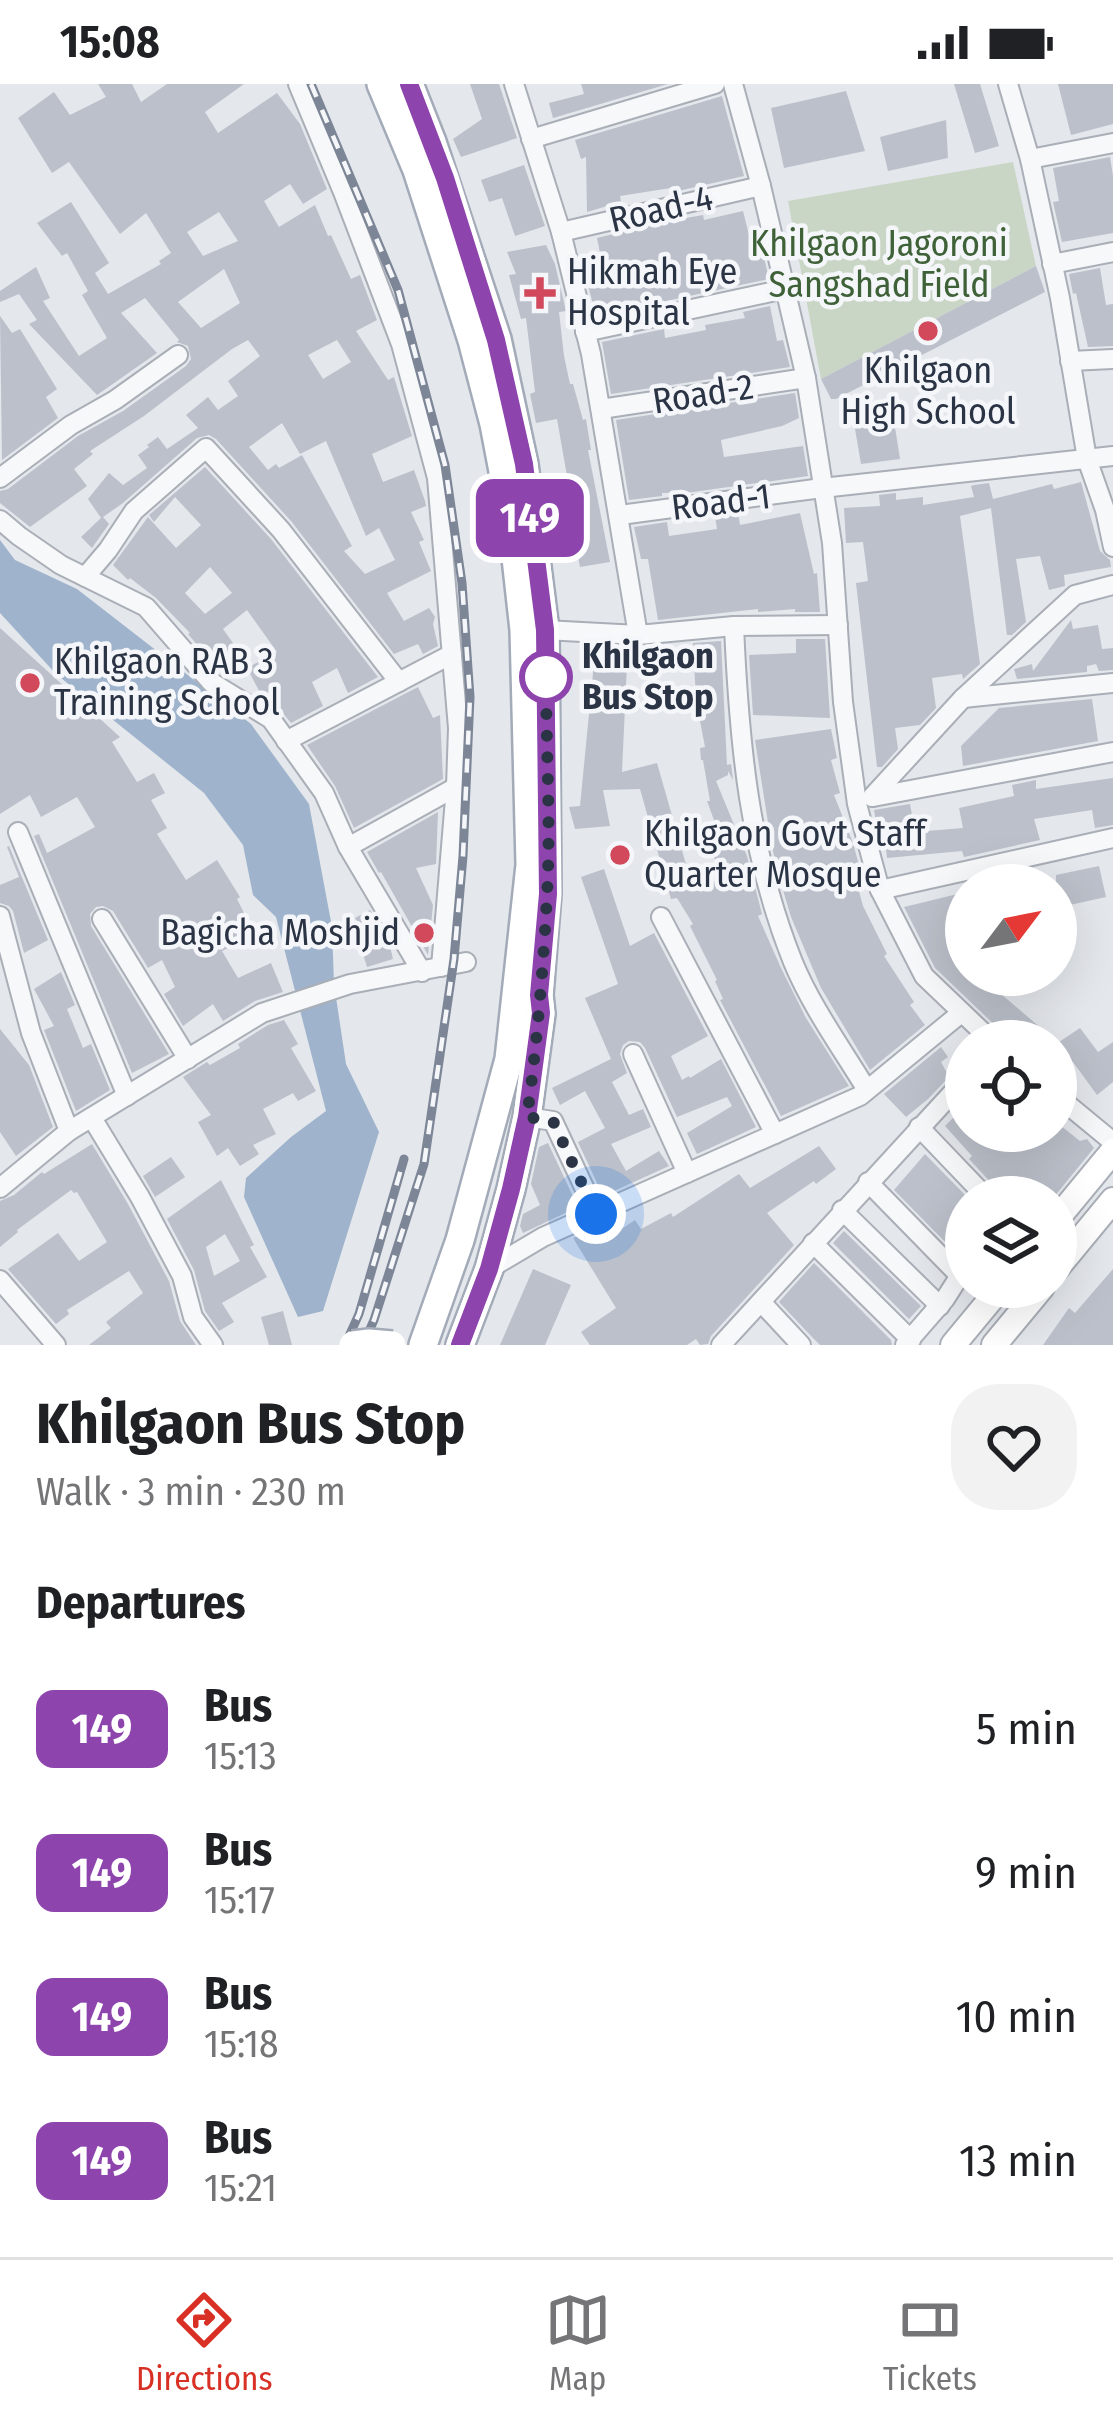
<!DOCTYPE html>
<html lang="en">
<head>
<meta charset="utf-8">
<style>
	body { margin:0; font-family:"Fira Sans Condensed",sans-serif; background:#f2f2f2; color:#202124; height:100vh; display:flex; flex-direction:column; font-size:45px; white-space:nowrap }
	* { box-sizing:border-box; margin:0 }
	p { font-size:39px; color:#757577 }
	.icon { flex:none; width:66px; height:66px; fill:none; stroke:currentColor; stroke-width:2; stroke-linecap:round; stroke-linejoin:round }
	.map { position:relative; height:1261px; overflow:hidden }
	.drawer { display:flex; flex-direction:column; background:#fff; flex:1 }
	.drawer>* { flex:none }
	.badge { padding:0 24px; border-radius:18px; font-size:42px; line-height:78px }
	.needle { width:78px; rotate:58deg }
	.tools { position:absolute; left:945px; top:780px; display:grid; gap:24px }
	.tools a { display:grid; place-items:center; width:132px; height:132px; border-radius:50%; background:#fff; box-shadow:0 12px 48px #0002; font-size:60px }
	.you { position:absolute; width:60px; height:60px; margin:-30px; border:9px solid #fff; border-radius:50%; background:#1a73e8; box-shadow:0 0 0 18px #1a73e833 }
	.map>.badge { position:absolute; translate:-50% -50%; box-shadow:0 0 0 6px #fff }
	h2 { padding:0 36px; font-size:45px; line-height:108px }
	.round { display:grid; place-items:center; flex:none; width:126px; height:126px; border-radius:48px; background:#f2f2f2 }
	.headline { display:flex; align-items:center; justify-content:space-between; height:204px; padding:0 36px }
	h1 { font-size:57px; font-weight:700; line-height:90px }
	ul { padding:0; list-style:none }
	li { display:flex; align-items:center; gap:36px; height:144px; padding:0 36px }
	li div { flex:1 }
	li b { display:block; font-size:45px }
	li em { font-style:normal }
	li .badge { min-width:132px; font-weight:700; text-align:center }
	.status { display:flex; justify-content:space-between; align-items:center; height:84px; padding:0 60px; background:#fff; direction:ltr }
	.status svg { height:33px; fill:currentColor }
	.tab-bar { display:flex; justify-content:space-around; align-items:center; height:168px; border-top:3px solid #e0e0e0; background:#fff; font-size:33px; color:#757577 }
	.tab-bar a { display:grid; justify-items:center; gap:6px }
	.tab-bar .active { color:#d93025 }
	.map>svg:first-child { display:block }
	.green { fill:#c9d6c5 }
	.water { fill:#9fb4cc }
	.building { fill:#bbc0ca; fill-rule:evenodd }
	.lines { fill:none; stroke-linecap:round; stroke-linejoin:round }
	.street-casing { stroke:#a9aeb7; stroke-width:22 }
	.secondary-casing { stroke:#a9aeb7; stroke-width:28 }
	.primary-casing { stroke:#a3abb8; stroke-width:32 }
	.street { stroke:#f7f8fa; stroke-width:18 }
	.secondary { stroke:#fff; stroke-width:24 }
	.primary { stroke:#fff; stroke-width:27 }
	.rail-casing { stroke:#7d8696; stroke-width:9 }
	.rail { stroke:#f4f6f9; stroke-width:4.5; stroke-dasharray:14; stroke-linecap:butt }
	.primary-bridge-casing { stroke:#a3abb8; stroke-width:32; stroke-linecap:butt }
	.primary-bridge { stroke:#fff; stroke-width:27 }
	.line-casing { stroke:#fff; stroke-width:27 }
	.line { stroke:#8e44ad; stroke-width:18 }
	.walk { stroke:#2b3445; stroke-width:12; stroke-dasharray:0 21.6 }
	.poi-dot { fill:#d1495b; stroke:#f4f6f9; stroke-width:4.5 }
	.stop-dot { fill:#fff; stroke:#8e44ad; stroke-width:6 }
	.labels { text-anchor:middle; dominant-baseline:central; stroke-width:9; stroke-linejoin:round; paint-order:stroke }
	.street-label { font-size:36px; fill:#2b3445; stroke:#f4f6f9 }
	.park-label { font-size:36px; fill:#3f6138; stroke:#f4f6f9 }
	.poi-label { font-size:36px; fill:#2b3445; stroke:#f4f6f9; text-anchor:start }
	.stop-label { font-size:36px; font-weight:bold; fill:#2b3445; stroke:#f4f6f9; text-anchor:start }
</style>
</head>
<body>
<div class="status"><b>15:08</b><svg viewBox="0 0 49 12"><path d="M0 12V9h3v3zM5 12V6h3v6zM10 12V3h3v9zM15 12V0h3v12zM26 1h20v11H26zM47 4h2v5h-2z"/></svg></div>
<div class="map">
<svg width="1113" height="1261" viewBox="0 0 1113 1261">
	<rect width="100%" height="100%" fill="#e4e7ec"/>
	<path class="green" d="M1013,78l23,104 -215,113 -33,-178z"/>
	<path class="water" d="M0,456l15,20 62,29 174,135 58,80 23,123 2,57 12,80 33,68 -56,179 -25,6 -54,-120 2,-19 45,-41 35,-26 -50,-194 -23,-22 -10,-50 -39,-52 -148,-119 -56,-61z"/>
	<g class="building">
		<path d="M98,0h34l9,18 26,-18h77l-39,28 13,21 59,-40 23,31 27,65 -24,15 -13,-20 -26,17 15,26 36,-22 13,31 3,-1 20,44 9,-4 17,45 -21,11 32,49 6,-3 18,59 -40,18 11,28 31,-12 11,31 1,5 -15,6 13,28 -5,2 12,29 -44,22 17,28 25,-13 6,9 -2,7 5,22 -15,8 -5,-10 -24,10 -103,-133 -75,-82 -7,-4 -12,3 -74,65 -20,14 6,7 -17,24 -11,-11 20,-19 -13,-19 21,-26 14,12 24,-17 -9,-13 11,-8 -2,-2 11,-8 9,12 31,-21 -12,-13 22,-18 10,13 20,-14 -10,-15 32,-25 -12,-16 -16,9 -88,67 -54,35 3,3 -19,15 13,17 -57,41 -30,-24v-12l8,-2 70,-53 45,-25 63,-45 5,-7 -3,-13 -11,-4 2,-2 -34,-42 -24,15 36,40 -60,42 -68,-71 8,-4 -18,-26 -19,8v-11l36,-24 14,31 -7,3 36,55 28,-18 -25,-43 6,-4 -21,-38 -5,3 -25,-33 34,-21 38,61 -14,10 13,21 53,-30 -2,-3 12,-8 -25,-40 -26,21 -51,-72 -17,11 -34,-55 36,-26 16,23 36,-18zM219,128l19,29 -35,15 -16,-24zM224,185l16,34 -39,25 -23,-26zM337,256l14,22 -28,17 -15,-24zM282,339l18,31 26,-13 40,95 13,-8 16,32 -30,14 -21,-23 8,-5 -50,-91 -23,13 -3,-4 -8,6 -19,-23z"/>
		<path d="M470,0h29l18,54 -56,19 -8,-18 29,-20z"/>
		<path d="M581,0h87l-115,34 -4,-15 35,-9z"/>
		<path d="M954,0h26l19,62 -24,7z"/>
		<path d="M1058,0h55v40l-42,11z"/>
		<path d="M846,7l19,60 -81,17 -13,-60z"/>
		<path d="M722,12l22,80 -66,15 -1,-4 -57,9 1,6 -34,10 -1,-55 -5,2 -6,-19z"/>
		<path d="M946,36l2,38 -60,13 -8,-34z"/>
		<path d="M1110,73l3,19v57l-51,9 -9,-40 6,-1 -6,-33z"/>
		<path d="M524,81l21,61 -30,10 -13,-38 -13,4 -8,-22z"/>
		<path d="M743,127l10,40 9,-2 7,30 -173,37 -8,-31 18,-2 -9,-45 66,-16 40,-7 1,5z"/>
		<path d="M546,161l9,19 11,47 -7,1 5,44 6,28h3l10,36 3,-1 5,31h-3l22,112 -30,5 -18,-90 5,-1 -10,-57 -21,4 -6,-29 5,-2 -9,-74 -5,1 -12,-44 7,-1 -9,-22z"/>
		<path d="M1036,182l9,26 -209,107h-5l-10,-20z"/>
		<path d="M1100,184l6,37 7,-1v42l-25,1 -12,-54 -3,1 -4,-20z"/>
		<path d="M770,222l7,35 6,-1 7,27 -179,27 -9,-52 62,-13 1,9 41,-8 -1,-5 40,-7 -2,-6z"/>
		<path d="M0,232l12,17 8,-4 37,60 -11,8 12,21 -56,42z"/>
		<path d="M795,309l4,25 -17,8 -61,14 3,17 79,-11 5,30 -115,16 -31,1v3l-33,4 -13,-80z"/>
		<path d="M892,324l8,51 -39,5 -9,-53z"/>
		<path d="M205,383l66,72 107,138 -30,16 -11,-25 -25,14 11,24 -32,17 -21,-26 -7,1 -16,-30 30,-16 -30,-42 -24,19 25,35 -20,12 -8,-4 -32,-38 2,-1 -34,-35 -26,-20 -2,2 -15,-15 35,-48 28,31 25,-23 -26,-28 -21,25 -5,-7zM210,483l22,26 -27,21 -20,-21z"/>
		<path d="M1081,398l19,69 10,9 1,7 -47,8 1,11 -16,4 -9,-34 -24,3 10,63 -14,13h-5l-16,-127 -31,8 20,148 -17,15 -1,-5 -30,4 4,30 -16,17 -25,3 3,21 -16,18h-5l-21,-184 12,-2 -5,-39 -17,1 -2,-35 36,-2 -1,-11 17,-2v7l27,-3v8l51,-8 -3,-11 3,-1 15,-2 4,16 59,-15 2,5z"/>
		<path d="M738,429l2,12 60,-12 14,61 3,-1 3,39h-25v-3l-37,3v-3l-100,11 -10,-61h-7l-7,-32 33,-5 2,14 48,-7 -2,-13z"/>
		<path d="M1071,536l2,9 25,-4 4,24 11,-1v22l-14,1 -3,-7 -9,2v6l-70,7 -3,-10 18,-5 1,7z"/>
		<path d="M0,544l120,109 -8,5 25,40 17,-9 11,20 -14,7 16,28 -10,6 29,46 31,-20 23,37 -3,2 18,36 -33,16 16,27 33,-15 12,29 -28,9 -32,20 -10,-17 -30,22 -19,-32 11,-7 -13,-27 -14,8 -35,-57 -10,-5 -7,1 -6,7 1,12 78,128 -37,19 -98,-237 5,-2 8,19 48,-26 -18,-30 -36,20 -11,-22 -30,19z"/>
		<path d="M796,555h29l5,79 -77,-3 -4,-60 47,-2z"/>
		<path d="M721,557l6,124 4,-1 2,16 -5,-9v4l-12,6 31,75 15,58 -4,2 23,52 25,50 43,68 -68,30 -61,-116 3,-1 -8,-18 2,-1 -27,-54 3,-2 -16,-26 -6,1 -31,-110 -37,1 7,36 -35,3 -6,-22 11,-1 15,-153 32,10 -5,109 35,-9 36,126 29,-11 -12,-31 12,-5 -15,-41h3l-7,-41h-2l-1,-12 5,-1 -9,-47 -3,-57z"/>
		<path d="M418,603l15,31 7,-3 3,64 -89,49 -19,-42 -28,-41z"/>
		<path d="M1092,615l6,42 -135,25 -2,-20 38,-38z"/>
		<path d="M831,645l6,29 -6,2 9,33 -6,2 19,48 11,40 -7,1 6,22 24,48 -3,2 30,46 -4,3 15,20 -55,45 -49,-82 -30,-71 -13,-44 4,-2 -8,-15 -4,-21 -13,-82 -2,-13z"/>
		<path d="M1113,694v47l-18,3 -3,-18 -58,9 6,21 -76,17 -2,-6 -75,7 -3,-26h-5l-2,-6 -3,-16 36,-6 5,28 48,-4 -4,-20 55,-12 -2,-11 24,-5v9z"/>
		<path d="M438,728l-2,52 -20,4 17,37 -5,50 -47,-83 -2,1 -12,-21z"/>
		<path d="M9,762l39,94 -24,13 -11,-42 -4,-5 -9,-3v-18l19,-8 -12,-30z"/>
		<path d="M1099,782l7,31 -50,11v-33z"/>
		<path d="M604,785l26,77 24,-13 54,103 -37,20 11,24 7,-4 1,2 31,-19 35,68 -59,27 -10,-21 45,-27 -5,-9 -50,20 -32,-69 -5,-6 -11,-1 -6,4 -3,9 7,19 -15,9 17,33 14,-6 8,18 -40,17 15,27 33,-20 10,15 -66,30 -25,-54 27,-14 -20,-37 -25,14 -8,-17 59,-29 -26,-61 33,-14 -37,-107z"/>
		<path d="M966,808v32l-21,5 21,37v9h13l77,66h-51l-4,-10 -66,-63 -31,-61z"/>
		<path d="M370,826l19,32 4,17 -26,8 -6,-20 10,-3 -16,-26z"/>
		<path d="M61,888l14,33 -8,4 16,39 8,-4 19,46 -34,21 -32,-81 10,-4 -20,-37z"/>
		<path d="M284,936l14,24 -7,4 25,43 -18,10 -5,-8 -30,16 13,25 -23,11 6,9 -19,12 -12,-18 -11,8 -19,-34 13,-7 -28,-38 24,-15 3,3 30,-17 -2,-4 30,-19z"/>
		<path d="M1080,944l18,24 15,-10v40l-16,13 -24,-33 -17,10v-28z"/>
		<path d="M0,945l29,36 24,62 -37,29 -16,-24z"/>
		<path d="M941,963l7,10 -7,5 8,15 -21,22 -22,18 -22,-23z"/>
		<path d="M966,1021v26h90v-9l24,19 7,-2 7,9 -40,49h-55l-3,-9 -27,-29 3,-3 -27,-30z"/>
		<path d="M548,1059l30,64 -55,26 -3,-7 3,-12 17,-9 -9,-21 8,-37z"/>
		<path d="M92,1060l36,60 41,77 11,40 16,24h-107l22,-17 -5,-6 37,-29 -14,-22 -62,39 2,4 -13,10 -48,-55 50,-36 21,28 28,-19 -30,-50 -3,1 -3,-3 -54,40 1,2 -18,15v-46l14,-6 28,-23 2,2z"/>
		<path d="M819,1062l17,23 -20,15 -2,-3 -47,32 27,32 -83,91 -3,8 -8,1 -4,-6 -9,6h-97l-9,-13 35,-24 -43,-70 28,-12 7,12 27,-18 6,9 30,-16 2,4 66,-43 11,14z"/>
		<path d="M925,1070l42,43 -1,49 -9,8 -63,-64z"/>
		<path d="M171,1073l14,20 -30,20 -12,-21z"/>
		<path d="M221,1096l33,65 -4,2 17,30 -45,26 12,19 -15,9 -14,-20 -11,-41 -27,-51zM225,1150l15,27 -26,15 -8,-29z"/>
		<path d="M844,1147l77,75 -12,13 -76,-76z"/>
		<path d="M814,1179l77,77 1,5h-72l-8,-8 -33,-35z"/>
		<path d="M533,1185l38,16 -4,9 -22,51h-45z"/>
		<path d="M1113,1185v76h-70l26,-37 6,5z"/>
		<path d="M283,1227l9,34h-23l-8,-28z"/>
	</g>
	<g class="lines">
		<g class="street-casing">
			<g id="street">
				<path d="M298,0l45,108 58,152 36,134 21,250 -2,59 -15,180"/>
				<path d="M514,0l47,148 30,122 47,281"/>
				<path d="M733,0l28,102 45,192 26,165 11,159 14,102 23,86 44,86 68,65"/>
				<path d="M1008,0l22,75 30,139 27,161 18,51 8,37"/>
				<path d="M531,55l184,-55"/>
				<path d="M1030,75l83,-16"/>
				<path d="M561,148l200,-46"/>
				<path d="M1052,180l61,-12"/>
				<path d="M585,248l200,-43"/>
				<path d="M1070,277l43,-2"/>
				<path d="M601,325l205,-31"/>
				<path d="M0,394l71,-53 44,-25 63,-45"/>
				<path d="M620,431l202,-27 291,-32"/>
				<path d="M0,436l19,16 42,29 85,42 65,75 60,37 53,74 24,54 74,125"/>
				<path d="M85,493l23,-27 26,-39 72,-63 75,82 118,152"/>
				<path d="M734,542c5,117 15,226 59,336 18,44 49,87 74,128"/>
				<path d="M545,546l93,5 96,-9 104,-1"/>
				<path d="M963,614l150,-15"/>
				<path d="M286,657l166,-87"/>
				<path d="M872,713l91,-99 112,-103 38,-10"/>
				<path d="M873,713l240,-45"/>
				<path d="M18,748l109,264"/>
				<path d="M348,763l108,-60"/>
				<path d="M880,806l233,-52"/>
				<path d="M0,832l31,117 38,98"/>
				<path d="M661,833l114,217"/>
				<path d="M102,835l86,140"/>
				<path d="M633,970l54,119"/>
				<path d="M1056,1011l57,47"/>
				<path d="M527,1033l26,4 43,92"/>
				<path d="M92,1034l48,79 42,79 11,41 20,28"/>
				<path d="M919,1043l67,70"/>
				<path d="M868,1098l92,94"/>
				<path d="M0,1104l69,-57 193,-118 88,-29 116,-22"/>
				<path d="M842,1126l98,96"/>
				<path d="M813,1159l98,97"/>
				<path d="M489,1185l54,-32 317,-141 101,-83"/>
				<path d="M0,1196l56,65"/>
				<path d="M761,1218l40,43"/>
				<path d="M721,1261l245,-267"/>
				<path d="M905,1261l40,-46 21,-33"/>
			</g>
		</g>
		<g class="secondary-casing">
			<g id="secondary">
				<path d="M1056,1136l57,-69"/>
				<path d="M1056,1185l57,-69"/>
				<path d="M953,1261l48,-58"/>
				<path d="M994,1261l48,-58"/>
			</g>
		</g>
		<g class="primary-casing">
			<g id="primary">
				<path d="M381,0l36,86 55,170 22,84 17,89 13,117 6,235 -21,194 -49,181 -37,105"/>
				<path d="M409,0l23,58 65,197 27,125 21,166 2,264 -8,101 2,19 -14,103 -16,72 -22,80 -29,76"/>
			</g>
		</g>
		<use href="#street" class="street"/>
		<use href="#secondary" class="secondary"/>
		<use href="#primary" class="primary"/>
		<g class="rail-casing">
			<g id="rail">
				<path d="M311,0l87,206 47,175 17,118 8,114 -7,159 -9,103 -30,205 -50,156 -11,25"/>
				<path d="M345,1261l14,-31 45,-155"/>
			</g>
		</g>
		<use href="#rail" class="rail"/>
		<g class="primary-bridge-casing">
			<path id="primary-bridge" d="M353,1261l16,-2 23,2"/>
		</g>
		<use href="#primary-bridge" class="primary-bridge"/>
	</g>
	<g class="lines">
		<g class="line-casing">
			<path id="line" d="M409,0l36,94 51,162 28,124 21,166 3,264 -9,101 2,18 -14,104 -16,72 -22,80 -29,76"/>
		</g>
		<use href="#line" class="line"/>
		<path class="walk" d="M546,593v-3c0,73 5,149 1,222 -4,74 -10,148 -20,221l26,4 43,93"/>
	</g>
	<g class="poi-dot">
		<path d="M534 191h12v12h12v12h-12v12h-12v-12h-12v-12h12z"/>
		<circle cx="928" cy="247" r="12"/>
		<circle cx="30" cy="599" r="12"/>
		<circle cx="620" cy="771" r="12"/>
		<circle cx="424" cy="849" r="12"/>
	</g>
	<circle class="stop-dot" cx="546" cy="593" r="24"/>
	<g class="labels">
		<g class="street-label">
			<text transform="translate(661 125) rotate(-13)">Road-4</text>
			<text transform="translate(703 310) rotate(-9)">Road-2</text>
			<text transform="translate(721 418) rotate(-7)">Road-1</text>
		</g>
		<g class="park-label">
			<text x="879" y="160">Khilgaon Jagoroni<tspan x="879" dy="41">Sangshad Field</tspan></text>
		</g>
		<g class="poi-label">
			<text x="567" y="188">Hikmah Eye<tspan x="567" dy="41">Hospital</tspan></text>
			<text x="928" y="287" text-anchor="middle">Khilgaon<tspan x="928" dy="41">High School</tspan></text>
			<text x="54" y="578">Khilgaon RAB 3<tspan x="54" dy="41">Training School</tspan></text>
			<text x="644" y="750">Khilgaon Govt Staff<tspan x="644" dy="41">Quarter Mosque</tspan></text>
			<text x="400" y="849" text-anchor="end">Bagicha Moshjid</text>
		</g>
		<g class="stop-label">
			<text x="582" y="572">Khilgaon<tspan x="582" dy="41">Bus Stop</tspan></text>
		</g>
	</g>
</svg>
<div class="tools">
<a><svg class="needle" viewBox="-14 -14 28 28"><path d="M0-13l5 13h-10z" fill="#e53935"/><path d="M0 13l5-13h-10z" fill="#757577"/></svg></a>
<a><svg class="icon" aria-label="locate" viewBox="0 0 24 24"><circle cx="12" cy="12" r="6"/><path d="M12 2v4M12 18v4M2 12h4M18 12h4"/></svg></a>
<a><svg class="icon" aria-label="layers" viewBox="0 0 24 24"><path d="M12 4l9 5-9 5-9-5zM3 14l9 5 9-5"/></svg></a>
</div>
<div class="you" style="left:596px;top:1130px"></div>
<b class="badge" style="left:530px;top:434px;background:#8e44ad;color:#fff">149</b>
</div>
<section class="drawer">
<div class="headline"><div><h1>Khilgaon Bus Stop</h1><p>Walk · 3 min · 230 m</p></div><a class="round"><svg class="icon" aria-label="heart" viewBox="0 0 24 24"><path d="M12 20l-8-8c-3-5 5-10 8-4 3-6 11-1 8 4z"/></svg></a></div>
<h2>Departures</h2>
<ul>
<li><span class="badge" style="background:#8e44ad;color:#fff">149</span><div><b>Bus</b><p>15:13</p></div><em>5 min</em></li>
<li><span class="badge" style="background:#8e44ad;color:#fff">149</span><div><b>Bus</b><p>15:17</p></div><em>9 min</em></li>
<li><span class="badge" style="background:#8e44ad;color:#fff">149</span><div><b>Bus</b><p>15:18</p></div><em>10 min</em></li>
<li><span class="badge" style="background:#8e44ad;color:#fff">149</span><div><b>Bus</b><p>15:21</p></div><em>13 min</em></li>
</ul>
</section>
<nav class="tab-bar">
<a class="active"><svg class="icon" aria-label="directions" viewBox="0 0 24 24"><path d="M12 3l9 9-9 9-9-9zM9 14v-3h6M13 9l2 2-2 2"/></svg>Directions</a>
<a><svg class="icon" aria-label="map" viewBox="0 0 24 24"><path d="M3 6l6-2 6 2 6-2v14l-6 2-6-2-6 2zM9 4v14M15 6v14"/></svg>Map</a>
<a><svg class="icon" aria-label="tickets" viewBox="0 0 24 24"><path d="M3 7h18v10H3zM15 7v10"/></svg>Tickets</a>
</nav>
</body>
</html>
